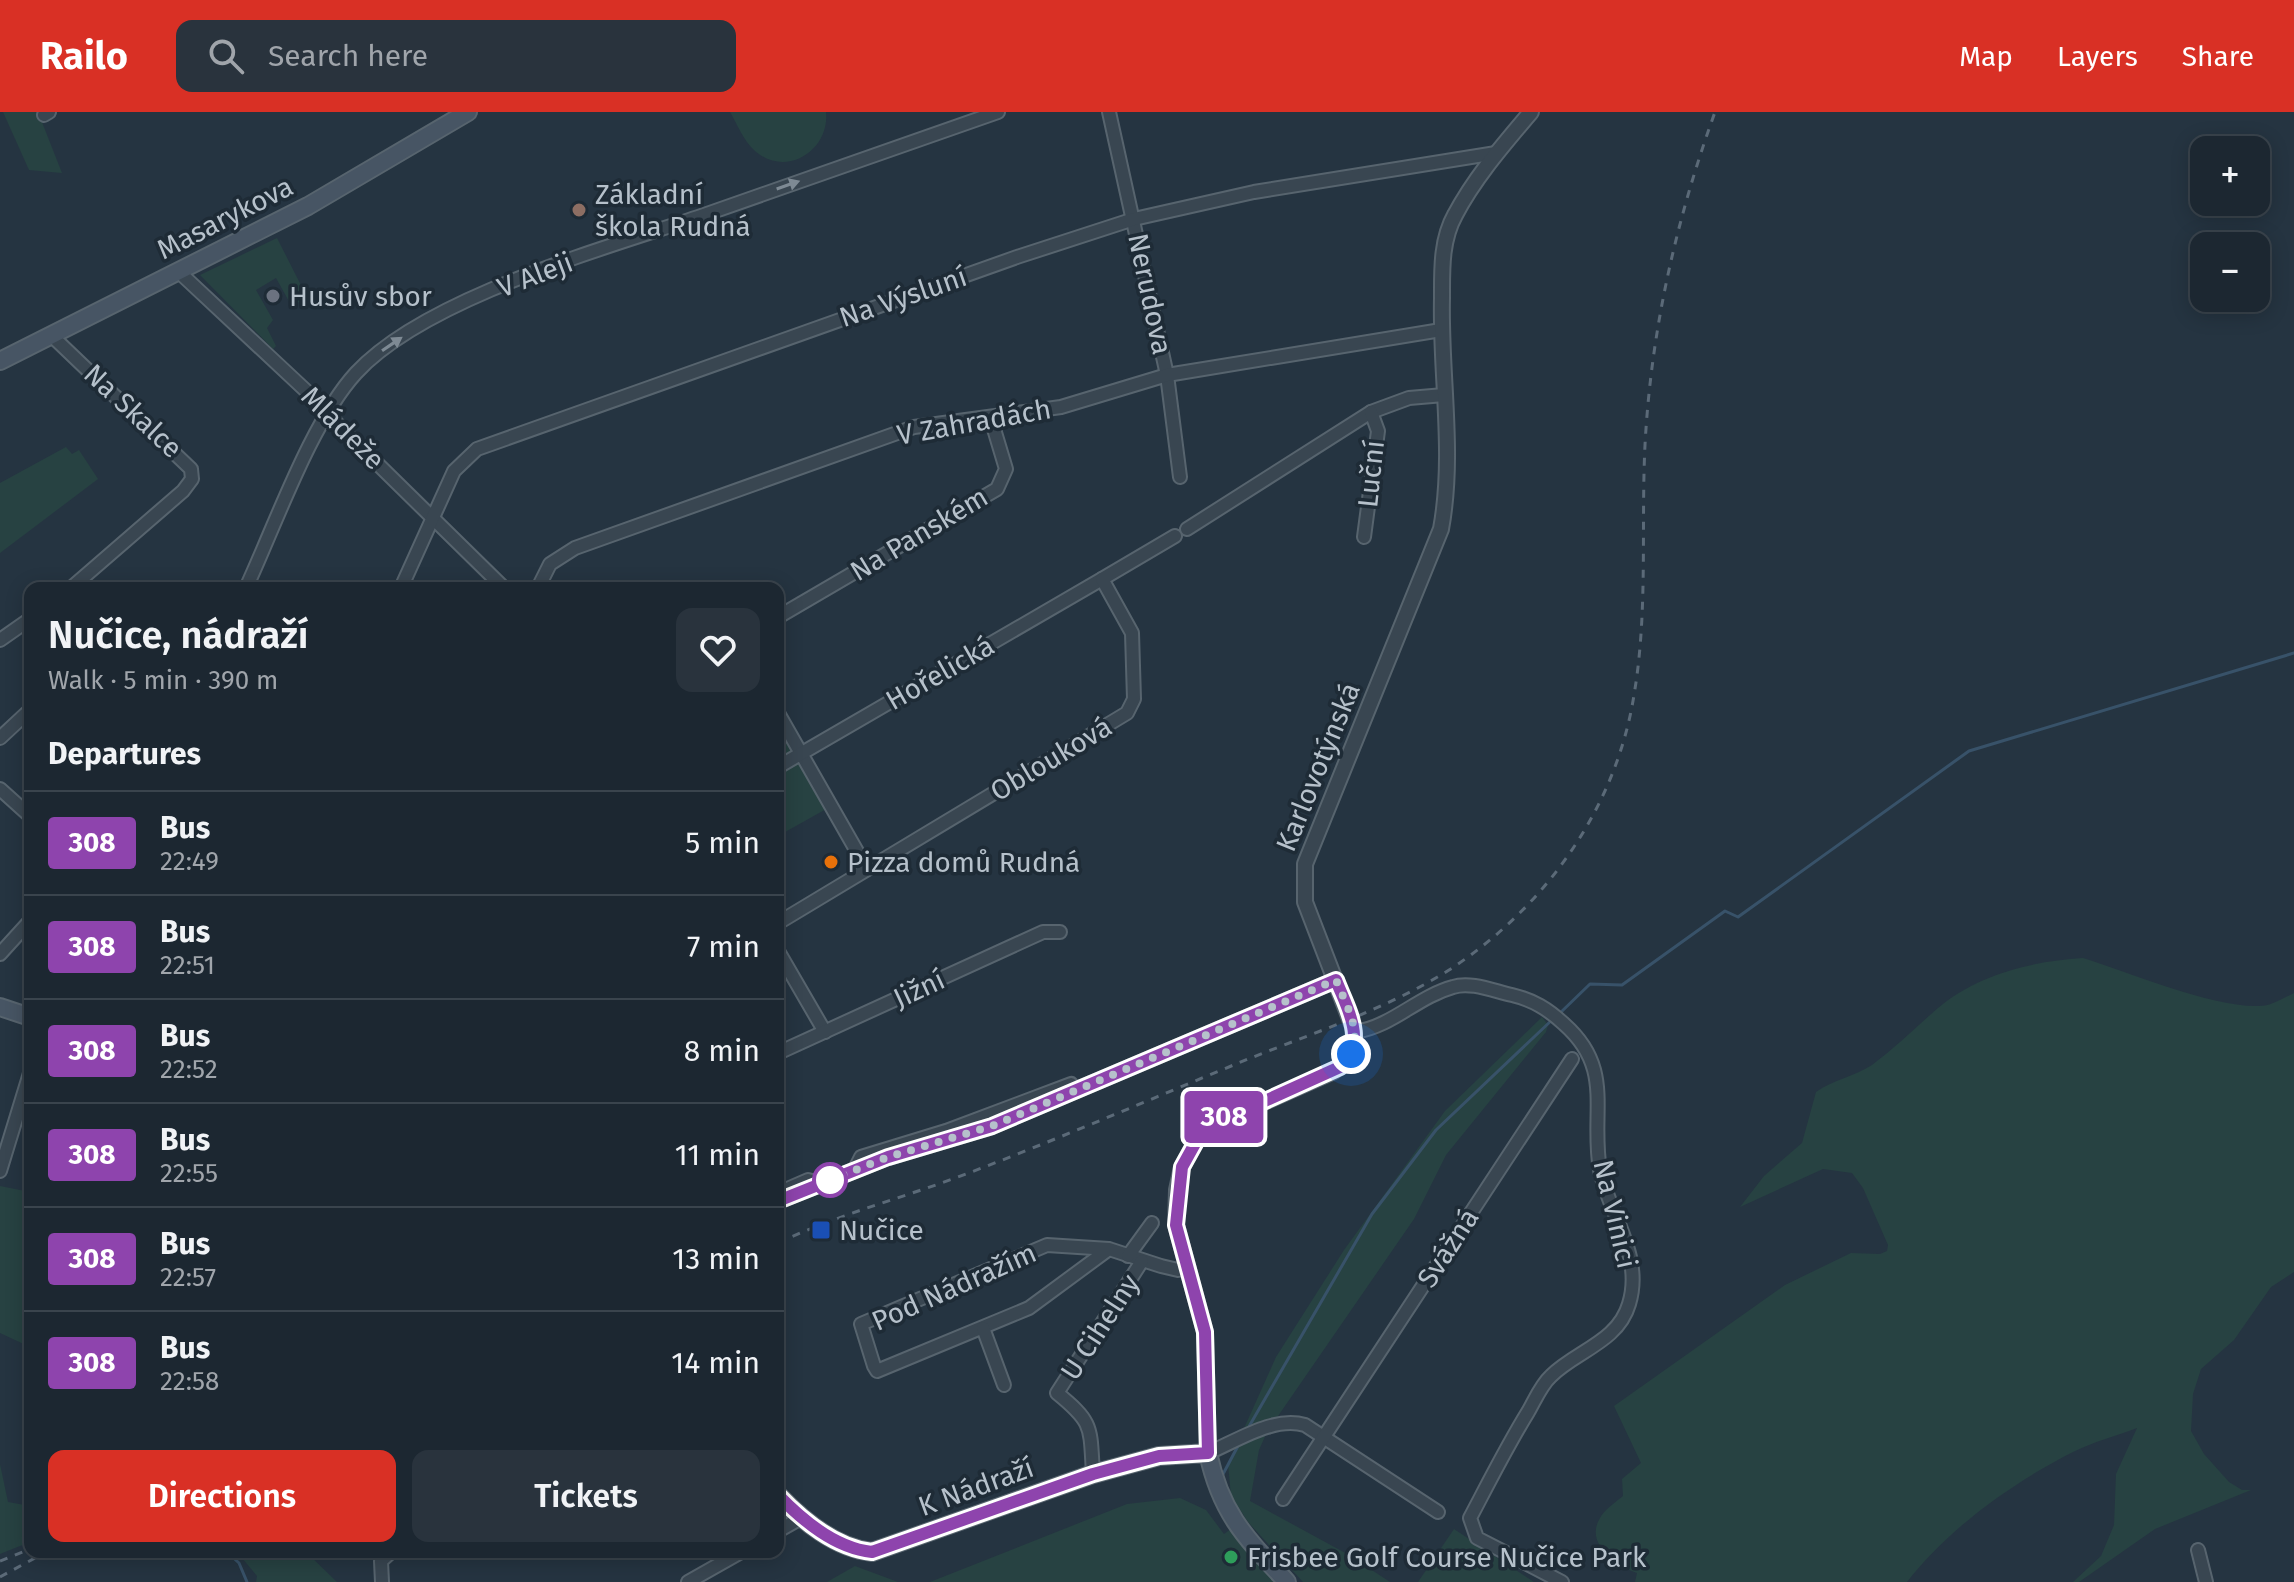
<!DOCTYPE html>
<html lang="en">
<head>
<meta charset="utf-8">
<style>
	body { margin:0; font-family:"Fira Sans",sans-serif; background:#29333d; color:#f1f3f6; height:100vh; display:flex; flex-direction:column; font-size:30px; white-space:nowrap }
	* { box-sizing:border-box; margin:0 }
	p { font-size:26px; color:#a0a5ab }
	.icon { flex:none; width:44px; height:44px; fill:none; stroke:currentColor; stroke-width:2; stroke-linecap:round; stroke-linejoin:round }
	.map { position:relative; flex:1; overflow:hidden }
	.details { position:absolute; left:24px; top:470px; width:760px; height:976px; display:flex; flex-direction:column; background:#1c2731; border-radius:16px; box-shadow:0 4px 20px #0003,0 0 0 2px #3a444d }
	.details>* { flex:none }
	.badge { padding:0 16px; border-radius:6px; font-size:28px; line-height:52px }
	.controls { position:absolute; left:2190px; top:24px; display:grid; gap:16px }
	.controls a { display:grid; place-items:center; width:80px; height:80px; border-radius:16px; background:#1c2731; box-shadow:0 4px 20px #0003,0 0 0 2px #3a444d; font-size:40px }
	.you { position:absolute; width:40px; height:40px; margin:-20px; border:6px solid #fff; border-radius:50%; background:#1a73e8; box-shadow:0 0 0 12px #1a73e833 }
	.map>.badge { position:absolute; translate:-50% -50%; box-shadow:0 0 0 4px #fff }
	h2 { padding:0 24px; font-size:30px; line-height:72px }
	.round { display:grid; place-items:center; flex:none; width:84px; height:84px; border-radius:16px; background:#29333d }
	.summary { display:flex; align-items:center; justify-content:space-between; height:136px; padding:0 24px }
	h1 { font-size:38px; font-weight:600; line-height:60px }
	.button { display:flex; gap:16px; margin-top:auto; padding:16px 24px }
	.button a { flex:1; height:92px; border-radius:16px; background:#d93025; color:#fff; font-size:32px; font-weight:600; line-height:92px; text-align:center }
	.button a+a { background:#29333d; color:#f1f3f6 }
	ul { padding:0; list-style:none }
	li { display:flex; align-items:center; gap:24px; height:104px; padding:0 24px; border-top:2px solid #3a444d }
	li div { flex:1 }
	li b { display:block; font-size:30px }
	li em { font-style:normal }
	li .badge { min-width:88px; font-weight:700; text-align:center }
	header { display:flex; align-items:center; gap:48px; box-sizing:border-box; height:112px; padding:0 40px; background:#d93025; color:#fff }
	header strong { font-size:38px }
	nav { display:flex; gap:44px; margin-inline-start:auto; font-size:28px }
	.search { width:560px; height:72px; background:#29333d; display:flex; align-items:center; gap:20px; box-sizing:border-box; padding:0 28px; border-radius:16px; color:#a0a5ab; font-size:30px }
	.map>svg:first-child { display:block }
	.green { fill:#274242 }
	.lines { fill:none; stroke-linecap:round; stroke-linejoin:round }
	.stream { stroke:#385269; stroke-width:3 }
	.minor-casing { stroke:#57646e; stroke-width:16 }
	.tertiary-casing { stroke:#57646e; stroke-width:18 }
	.secondary-casing { stroke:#57646e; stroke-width:20 }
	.minor { stroke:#394651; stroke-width:12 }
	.tertiary { stroke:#394651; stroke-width:14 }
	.secondary { stroke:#475564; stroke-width:16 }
	.rail { stroke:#5b6a78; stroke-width:3; stroke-dasharray:8 8; stroke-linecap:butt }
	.oneway { fill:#7e8a94 }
	.line-casing { stroke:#fff; stroke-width:18 }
	.line { stroke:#8e44ad; stroke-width:12 }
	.walk { stroke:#b6c1cb; stroke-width:8; stroke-dasharray:0 14.4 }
	.education-dot { fill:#8d6e63; stroke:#1e2b36; stroke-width:3 }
	.worship-dot { fill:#6b7280; stroke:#1e2b36; stroke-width:3 }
	.food-dot { fill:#e8710a; stroke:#1e2b36; stroke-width:3 }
	.stop-dot { fill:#fff; stroke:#8e44ad; stroke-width:4 }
	.transit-dot { fill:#1a4fb4; stroke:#1e2b36; stroke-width:3 }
	.leisure-dot { fill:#2e9e5b; stroke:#1e2b36; stroke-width:3 }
	.labels { text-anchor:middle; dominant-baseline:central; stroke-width:7; stroke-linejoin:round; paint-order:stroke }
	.poi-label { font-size:28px; fill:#b6c1cb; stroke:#1e2b36; text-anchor:start }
	.street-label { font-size:28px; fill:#b6c1cb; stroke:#1e2b36 }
</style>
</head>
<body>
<header>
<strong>Railo</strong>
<div class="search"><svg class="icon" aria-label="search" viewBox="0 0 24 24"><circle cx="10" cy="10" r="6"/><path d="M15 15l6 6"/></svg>Search here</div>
<nav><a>Map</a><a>Layers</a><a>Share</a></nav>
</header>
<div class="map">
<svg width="2294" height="1470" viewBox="0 0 2294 1470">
	<rect width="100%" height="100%" fill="#253441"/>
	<g class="green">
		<path d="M3,0h35l24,61 -33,-3z"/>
		<path d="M730,0h96c4,39 -41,67 -72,38 -10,-9 -17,-26 -24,-38z"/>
		<path d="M277,126l31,61 -17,6 -15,-27 -20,12 17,30 -6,8 9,18 -3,3 -73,-74z"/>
		<path d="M66,335l6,7 7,-4 19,29 -98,74v-70z"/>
		<path d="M778,614l50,82 -50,28z"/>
		<path d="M2083,846c45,14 131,50 176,48 12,0 24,-8 35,-13v279l-23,15 -37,53 -33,29 -8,25 -2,37 13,23 25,28 13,8h9l-96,39 -76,53h-6l28,-26 13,-31 2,-51 21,-46c-21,8 -44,14 -64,24 -61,31 -124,76 -166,130h-272l2,-9c-20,-7 -53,-29 -37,-55 4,-8 16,-16 23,-22l-1,-17 19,-16 -27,-57 171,-121 66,-32 29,1 7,-3 1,-6 -25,-57 -11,-15 -29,-4 -83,38 24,-31 38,-33 14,-51c17,-12 39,-16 56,-27 24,-18 44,-38 66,-57 39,-33 94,-47 145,-50z"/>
		<path d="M1542,905l6,8 -2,7 -100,123 -32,64 -147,213 -8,18 -9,51 99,54 41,27h-87l-55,-60 -17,-26 -3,-32 48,-107 68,-107 101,-139z"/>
		<path d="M0,1074l30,6v155l-30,-14z"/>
		<path d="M0,1352l8,38 22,4v36l-30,12z"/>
		<path d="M1180,1386l26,12 18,24 7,-5 49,53h-350l197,-78z"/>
		<path d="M1454,1417l80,53h-116z"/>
		<path d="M237,1440h69l31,30h-81l1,-6z"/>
		<path d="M855,1454l43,16h-71z"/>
	</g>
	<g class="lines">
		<g class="stream">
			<path d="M1559,902l31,-30 32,1 103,-74 13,6 231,-166 325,-98"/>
			<path d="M1247,1318l125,-216 64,-84 117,-111"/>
			<path d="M1222,1364l17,-32"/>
			<path d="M227,1440l12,11 8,19"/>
		</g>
		<g class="minor-casing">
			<g id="minor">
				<path d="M1109,0l58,263 13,102"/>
				<path d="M44,3l5,-3"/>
				<path d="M178,159l139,130 25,28 162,159"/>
				<path d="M51,223l140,134 1,10 -9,12 -112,97"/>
				<path d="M1187,417l184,-117 38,-14 35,-3"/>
				<path d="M1364,425l14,-106 -7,-19"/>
				<path d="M246,476c29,-62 65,-166 110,-215 69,-75 247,-124 345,-157 99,-35 198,-70 297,-104"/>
				<path d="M401,476l53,-117 23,-22 540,-192 117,-38 120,-27 242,-39"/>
				<path d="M538,476l12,-24 25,-16 339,-121 147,-20 106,-32 274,-45"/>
				<path d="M778,505l219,-128 9,-20 -15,-50"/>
				<path d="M0,528l30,-21"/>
				<path d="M778,601l89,156"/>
				<path d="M0,626l30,-28"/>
				<path d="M778,655l324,-188"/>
				<path d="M0,677l30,27"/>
				<path d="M778,811l349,-210 7,-14 -2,-66 -30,-54 73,-43"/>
				<path d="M778,839l47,81"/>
				<path d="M0,842l30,-33"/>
				<path d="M1355,920c38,-6 62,-35 98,-45 17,-6 41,4 59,8 21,5 36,14 52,29 51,45 26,88 36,146 9,44 44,86 29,134 -11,38 -53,47 -78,72 -10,9 -16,24 -23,36 -21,34 -39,70 -58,106l7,20 85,44"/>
				<path d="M778,941l265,-121h17"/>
				<path d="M855,1057l6,-12 85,-26 125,-47 5,7"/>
				<path d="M0,1059l30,-98"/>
				<path d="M778,1081l30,-13 13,3"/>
				<path d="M1109,1137l-80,59 -152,63 -3,-5 -13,-42 186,-79 62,4 52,17 17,4 10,-2"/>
				<path d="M1128,1144l24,-33"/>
				<path d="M983,1216l21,57"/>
				<path d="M1208,1341c29,-12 65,-37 97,-28l133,87"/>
				<path d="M1093,1362c-3,-47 1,-51 -36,-81l85,-132"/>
				<path d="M1283,1387l289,-440"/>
				<path d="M778,1419l23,-13"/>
				<path d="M2198,1438l8,32"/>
				<path d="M382,1470l-1,-21 10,-9"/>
				<path d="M688,1470l53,-30"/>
			</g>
		</g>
		<g class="tertiary-casing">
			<g id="tertiary">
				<path d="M778,1089l110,-44 104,-31 344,-146"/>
				<path d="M1208,1341l-3,-121 -29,-107 1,-35 5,-23 21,-38 131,-58 17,-17 4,-22 -50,-130v-38l136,-335c14,-76 -1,-155 1,-231 0,-28 -1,-58 13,-83 20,-38 49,-71 76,-103"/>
			</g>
		</g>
		<g class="secondary-casing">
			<g id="secondary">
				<path d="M0,249l308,-155 160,-94"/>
				<path d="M0,895l30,10"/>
				<path d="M778,1383c25,26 57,53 94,57l221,-78 66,-18 49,-3c13,61 38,85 79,129"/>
			</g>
		</g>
		<use href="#minor" class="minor"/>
		<use href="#tertiary" class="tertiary"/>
		<use href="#secondary" class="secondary"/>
		<g class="rail">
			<path d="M778,1131c61,-29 125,-45 188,-69 90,-34 180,-73 270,-110 70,-29 148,-53 213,-94 96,-62 167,-162 185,-275 14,-82 7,-167 11,-250 6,-114 31,-225 70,-333"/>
			<path d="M0,1449l30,-12"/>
			<path d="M0,1465l46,-25"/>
		</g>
	</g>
	<defs><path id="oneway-solid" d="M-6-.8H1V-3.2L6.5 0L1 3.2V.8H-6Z" transform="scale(2)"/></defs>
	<g class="oneway">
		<use href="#oneway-solid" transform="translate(788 73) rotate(-19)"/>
		<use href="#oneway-solid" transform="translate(392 232) rotate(-34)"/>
	</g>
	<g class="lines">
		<g class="line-casing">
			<path id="line" d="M778,1089l110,-44 104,-31 344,-146c11,29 32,60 4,87l-137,62 -21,38 -6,58 29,107 3,121 -49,3 -66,18 -221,78c-37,-4 -69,-31 -94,-57"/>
		</g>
		<use href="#line" class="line"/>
		<path class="walk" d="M830,1068l58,-23 104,-31 344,-146c9,23 26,49 15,74"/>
	</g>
	<circle class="education-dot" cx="579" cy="98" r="8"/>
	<circle class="worship-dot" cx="273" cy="184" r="8"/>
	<circle class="food-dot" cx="831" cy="750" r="8"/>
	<circle class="stop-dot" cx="830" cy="1068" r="16"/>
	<rect class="transit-dot" x="811" y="1108" width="20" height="20" rx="4"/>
	<circle class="leisure-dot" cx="1231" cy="1445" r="8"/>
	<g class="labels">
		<g class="poi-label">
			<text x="595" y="82">Základní<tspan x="595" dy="32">škola Rudná</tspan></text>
			<text x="289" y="184">Husův sbor</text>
			<text x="847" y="750">Pizza domů Rudná</text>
			<text x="839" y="1118">Nučice</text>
			<text x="1247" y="1445">Frisbee Golf Course Nučice Park</text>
		</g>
		<g class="street-label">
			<text transform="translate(225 106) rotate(-27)">Masarykova</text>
			<text transform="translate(535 163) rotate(-21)">V Aleji</text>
			<text transform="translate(1150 182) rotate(78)">Nerudova</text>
			<text transform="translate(903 185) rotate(-19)">Na Výsluní</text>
			<text transform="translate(133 299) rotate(43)">Na Skalce</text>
			<text transform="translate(974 310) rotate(-10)">V Zahradách</text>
			<text transform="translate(343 316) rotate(45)">Mládeže</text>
			<text transform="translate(1371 362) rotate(-84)">Luční</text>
			<text transform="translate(919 422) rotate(-31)">Na Panském</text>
			<text transform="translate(940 561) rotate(-30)">Hořelická</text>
			<text transform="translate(1051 647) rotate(-31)">Oblouková</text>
			<text transform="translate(1318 655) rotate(-68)">Karlovotýnská</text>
			<text transform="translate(919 877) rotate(-25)">Jižní</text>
			<text transform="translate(1615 1102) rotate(77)">Na Vinici</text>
			<text transform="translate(1448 1136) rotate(-57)">Svážná</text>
			<text transform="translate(954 1175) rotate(-24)">Pod Nádražím</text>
			<text transform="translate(1100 1215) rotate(-57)">U Cihelny</text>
			<text transform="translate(976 1375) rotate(-20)">K Nádraží</text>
		</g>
	</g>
</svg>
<div class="controls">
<a>+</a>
<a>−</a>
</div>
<div class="you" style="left:1351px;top:942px"></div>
<b class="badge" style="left:1224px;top:1005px;background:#8e44ad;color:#fff">308</b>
<section class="details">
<div class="summary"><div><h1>Nučice, nádraží</h1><p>Walk · 5 min · 390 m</p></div><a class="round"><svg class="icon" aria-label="heart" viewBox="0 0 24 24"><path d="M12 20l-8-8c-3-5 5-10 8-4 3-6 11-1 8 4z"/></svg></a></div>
<h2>Departures</h2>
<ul>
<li><span class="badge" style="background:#8e44ad;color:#fff">308</span><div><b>Bus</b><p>22:49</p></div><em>5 min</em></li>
<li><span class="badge" style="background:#8e44ad;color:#fff">308</span><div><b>Bus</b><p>22:51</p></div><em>7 min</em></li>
<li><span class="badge" style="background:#8e44ad;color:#fff">308</span><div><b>Bus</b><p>22:52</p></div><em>8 min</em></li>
<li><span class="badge" style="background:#8e44ad;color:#fff">308</span><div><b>Bus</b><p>22:55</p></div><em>11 min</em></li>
<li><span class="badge" style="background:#8e44ad;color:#fff">308</span><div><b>Bus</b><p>22:57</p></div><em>13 min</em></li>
<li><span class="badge" style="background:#8e44ad;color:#fff">308</span><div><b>Bus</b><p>22:58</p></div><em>14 min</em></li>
</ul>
<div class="button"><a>Directions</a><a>Tickets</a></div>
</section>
</div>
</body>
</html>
